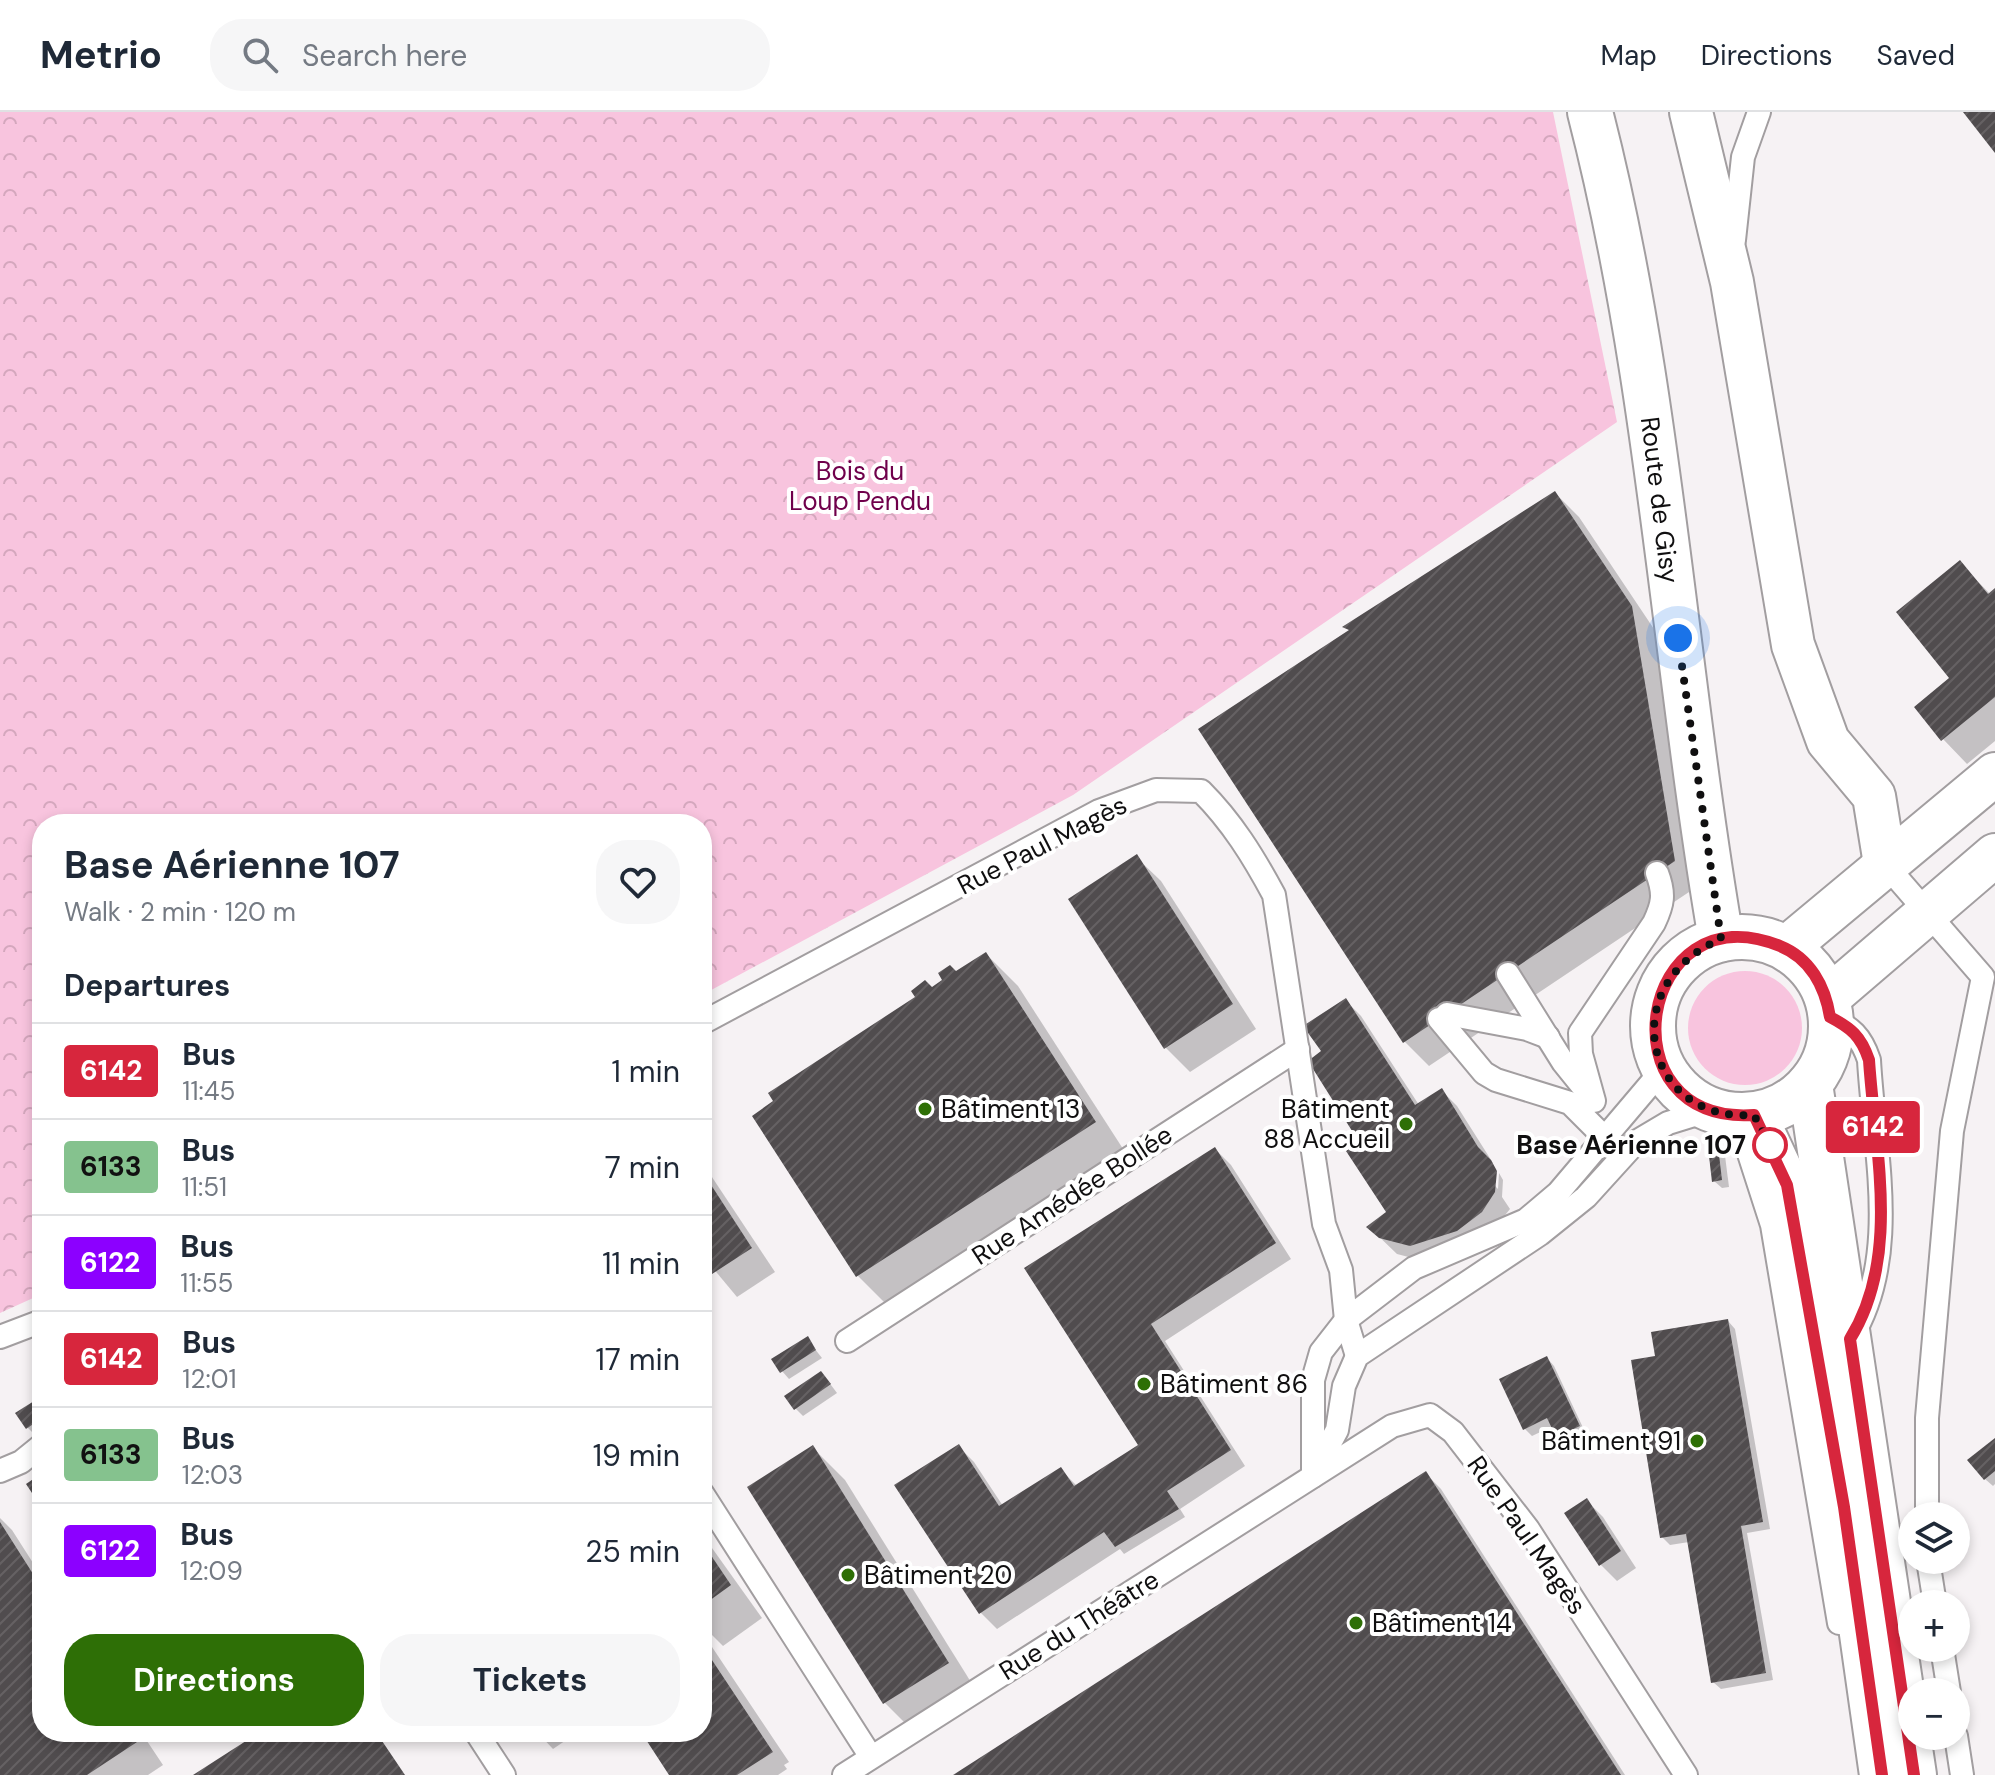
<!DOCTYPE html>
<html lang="en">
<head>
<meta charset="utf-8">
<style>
	body { margin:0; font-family:"DM Sans",sans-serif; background:#f6f6f7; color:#1f2937; height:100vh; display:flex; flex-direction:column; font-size:30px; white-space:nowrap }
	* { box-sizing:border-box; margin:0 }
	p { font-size:26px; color:#747a83 }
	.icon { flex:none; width:44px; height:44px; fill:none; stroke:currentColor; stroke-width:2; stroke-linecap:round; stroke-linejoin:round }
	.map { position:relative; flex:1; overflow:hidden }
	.details { position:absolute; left:32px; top:702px; width:680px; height:928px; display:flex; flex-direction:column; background:#fff; border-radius:32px; box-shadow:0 4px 12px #0003 }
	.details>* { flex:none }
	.badge { padding:0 16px; border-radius:6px; font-size:28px; line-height:52px }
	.controls { position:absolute; left:1898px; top:1390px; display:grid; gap:16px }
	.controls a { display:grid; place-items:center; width:72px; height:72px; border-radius:50%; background:#fff; box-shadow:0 4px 12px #0003; font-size:40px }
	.you { position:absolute; width:40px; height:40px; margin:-20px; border:6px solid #fff; border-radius:50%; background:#1a73e8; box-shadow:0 0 0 12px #1a73e833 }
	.map>.badge { position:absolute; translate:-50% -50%; box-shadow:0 0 0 4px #fff }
	h2 { padding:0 32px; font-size:30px; line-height:72px }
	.round { display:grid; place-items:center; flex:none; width:84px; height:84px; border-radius:32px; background:#f6f6f7 }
	.overview { display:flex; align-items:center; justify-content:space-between; height:136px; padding:0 32px }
	h1 { font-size:38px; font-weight:700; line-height:60px }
	.action { display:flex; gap:16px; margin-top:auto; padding:16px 32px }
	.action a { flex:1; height:92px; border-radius:32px; background:#2e6f06; color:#fff; font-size:32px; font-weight:700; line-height:92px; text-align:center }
	.action a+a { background:#f6f6f7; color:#1f2937 }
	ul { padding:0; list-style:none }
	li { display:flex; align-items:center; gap:24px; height:96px; padding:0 32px; border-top:2px solid #e0e1e3 }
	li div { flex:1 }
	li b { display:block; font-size:30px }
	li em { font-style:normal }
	li .badge { min-width:88px; font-weight:700; text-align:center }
	header { display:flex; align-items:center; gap:48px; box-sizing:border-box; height:112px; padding:0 40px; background:#fff; border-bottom:2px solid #e0e1e3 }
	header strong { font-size:38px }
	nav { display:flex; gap:44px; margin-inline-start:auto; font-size:28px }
	.search { width:560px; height:72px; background:#f6f6f7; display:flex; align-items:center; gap:20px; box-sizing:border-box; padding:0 28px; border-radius:32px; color:#747a83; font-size:30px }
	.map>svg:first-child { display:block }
	.grass { fill:#f8c4de }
	.forest { fill:url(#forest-crowns) }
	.shadow { fill:#0003 }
	.building { fill:url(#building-hatch) }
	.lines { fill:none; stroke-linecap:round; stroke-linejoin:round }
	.lane-casing { stroke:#a29ea0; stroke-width:26 }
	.street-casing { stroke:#a29ea0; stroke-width:46 }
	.secondary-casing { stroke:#a29ea0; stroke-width:48 }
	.lane { stroke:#fff; stroke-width:22 }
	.street { stroke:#fff; stroke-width:42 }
	.secondary { stroke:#fff; stroke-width:44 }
	.line-casing { stroke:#fff; stroke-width:18 }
	.line { stroke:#d7263d; stroke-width:12 }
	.walk { stroke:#100f10; stroke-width:8; stroke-dasharray:0 14.4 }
	.poi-dot { fill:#2e6f06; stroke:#fff; stroke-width:3 }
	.stop-dot { fill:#fff; stroke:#d7263d; stroke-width:4 }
	.labels { text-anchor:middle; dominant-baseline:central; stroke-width:8; stroke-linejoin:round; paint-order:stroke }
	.park-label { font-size:26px; fill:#6f004b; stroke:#fff }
	.street-label { font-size:26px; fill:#100f10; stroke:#fff }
	.poi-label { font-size:26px; fill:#100f10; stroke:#fff; text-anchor:start }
	.stop-label { font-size:26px; font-weight:bold; fill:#100f10; stroke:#fff; text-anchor:end }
</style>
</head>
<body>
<header>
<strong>Metrio</strong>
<div class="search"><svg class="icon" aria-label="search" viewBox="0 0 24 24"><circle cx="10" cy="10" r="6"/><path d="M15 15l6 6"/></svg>Search here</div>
<nav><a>Map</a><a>Directions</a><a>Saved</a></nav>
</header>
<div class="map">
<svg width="1995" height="1663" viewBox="0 0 1995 1663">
	<defs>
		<pattern id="forest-crowns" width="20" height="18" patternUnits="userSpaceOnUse" patternTransform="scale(2)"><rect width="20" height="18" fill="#f8c4de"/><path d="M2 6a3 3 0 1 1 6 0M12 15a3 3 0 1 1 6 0" fill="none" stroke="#d4a7bd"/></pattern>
		<pattern id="building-hatch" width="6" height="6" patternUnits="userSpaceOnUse" patternTransform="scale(2)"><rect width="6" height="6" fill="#504c4e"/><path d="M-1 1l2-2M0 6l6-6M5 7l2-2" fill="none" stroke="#656163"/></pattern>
	</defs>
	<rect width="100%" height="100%" fill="#f6f2f4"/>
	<circle class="grass" cx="1745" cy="916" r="57"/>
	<path class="forest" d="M0,0h1553l64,310 -544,373 -371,200v-171h-660v470l-42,19z"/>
	<g class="shadow">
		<path d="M1555,381l24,24 77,115 42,254 -269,180 -24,-24 -55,-411 -4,-4z"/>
		<path d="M1960,451l30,31 5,-4v151l-28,23 -24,-25 9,-61z"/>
		<path d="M1136,745l25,24 95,148 -66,43 -25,-25z"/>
		<path d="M986,842l32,32 109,169 -237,153 -32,-32 74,-287z"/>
		<path d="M1345,888l16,16 58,89 22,-15 16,16 36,57 1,22 4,4 1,-16 4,7 -1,17 8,12 -25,31 -65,20 -23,-6 -28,-27 19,-15 -65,-160z"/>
		<path d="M1716,1028l8,8 5,39 -7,1 -8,-7z"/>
		<path d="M1215,1037l16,16 60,94 -126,82 80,125 -65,43 5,8 -61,37 -4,-5 -123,80 -16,-16 -84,-127 61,-40 16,16 29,44 57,-37 17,17 64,-40 -114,-177z"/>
		<path d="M702,1050l73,110 -38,25 -35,-42z"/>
		<path d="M1728,1209l7,8 35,200 -23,4 26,147 -52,9 -8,-7 -24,-140 -19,3 -8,-8 -5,-180z"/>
		<path d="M807,1227l15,19 -33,21 -7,-8z"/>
		<path d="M702,1239l7,11 -7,4z"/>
		<path d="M1547,1246l7,8 32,68 -21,10 -12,-18 -21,10 -7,-7z"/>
		<path d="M828,1269l9,12 -34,23 -8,-8z"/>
		<path d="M42,1286v31l-7,6 -8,-8z"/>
		<path d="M1995,1328v44l-2,2 -8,-7z"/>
		<path d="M813,1336l32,32 134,215 -62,40 -32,-32z"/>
		<path d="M1425,1361l16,16 184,286h-669z"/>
		<path d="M1587,1389l16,16 33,51 -19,13 -16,-16 -34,-51z"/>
		<path d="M0,1406l12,12 30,47v155h99l22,33 -15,10h-148z"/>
		<path d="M702,1422l60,84 -39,28 -21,-21z"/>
		<path d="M702,1520l87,130 -5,3 3,4 -9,6h-107l-28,-43h59z"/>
		<path d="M537,1620h41l-25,17z"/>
	</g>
	<g class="building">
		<path d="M1963,0h32v41z"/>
		<path d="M1555,379l77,115 43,255 -272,182 -205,-314 151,-99 -7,-3z"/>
		<path d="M1960,448l28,34 7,-6v109l-54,44 -27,-34 35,-29 -53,-66z"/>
		<path d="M1137,742l96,150 -69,45 -96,-150z"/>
		<path d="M986,840l110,170 -240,155 -104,-161 21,-15 -5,-8 147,-96 -4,-6 14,-11 7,7 10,-7 -4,-7 12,-8 6,6z"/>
		<path d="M1346,886l69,107 27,-17 36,59 13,13 6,11 -2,21 -13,20 -25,19 -47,15 -31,-8 -13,-11 20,-15 -40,-61 13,-9 -51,-81 13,-10 -18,-25z"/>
		<path d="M1717,1026l5,42 -10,2 -5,-43z"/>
		<path d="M1215,1035l61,96 -125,81 80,126 -64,41 12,18 -64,38 -11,-15 -125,82 -85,-129 65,-41 40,62 62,-39 13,19 64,-41 -114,-177z"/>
		<path d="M702,1059l50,77 -40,26 -10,-15z"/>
		<path d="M1728,1207l35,203 -22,4 25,147 -55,10 -25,-149 -26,4 -29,-178 24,-4 -4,-24z"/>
		<path d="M808,1224l8,14 -36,23 -9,-14z"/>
		<path d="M1547,1244l33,70 -24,11 -9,-19 -24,12 -24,-51z"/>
		<path d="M821,1259l10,13 -37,26 -10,-14z"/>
		<path d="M42,1284v22l-16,11 -11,-16z"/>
		<path d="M1995,1326v33l-11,9 -17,-20z"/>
		<path d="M813,1333l136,218 -66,41 -136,-217z"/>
		<path d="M1426,1359l195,304h-668z"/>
		<path d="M42,1361v35l-16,-24z"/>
		<path d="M1587,1386l34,53 -22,15 -35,-53z"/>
		<path d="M0,1410l42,66v144h92l6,8 -53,35h-87z"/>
		<path d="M702,1430l29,43 -29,21z"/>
		<path d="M702,1533l71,107 -36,23h-68l-28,-43h61z"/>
		<path d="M260,1620h116l29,43h-212z"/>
	</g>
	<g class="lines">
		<g class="lane-casing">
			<g id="lane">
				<path d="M1734,128l9,-83 16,-45"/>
				<path d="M1885,752l98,113 -31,154 -25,287v98"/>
				<path d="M1508,862l55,88 25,31"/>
				<path d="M1447,902l80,15 21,8"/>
				<path d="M1830,905c21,11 31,19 39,43 5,92 32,196 -18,278"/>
				<path d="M1439,907l45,54 12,7 74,23 34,34"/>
				<path d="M702,911l397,-212 57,-21 45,1c31,31 52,65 73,104l50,329 17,46 5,50 11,36"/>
				<path d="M1594,989l-13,-47 -1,-21 74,-110c9,-19 11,-29 3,-50"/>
				<path d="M1742,1020l30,93 67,398"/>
				<path d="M0,1225l42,-16"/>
				<path d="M847,1229l451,-292"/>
				<path d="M0,1359l21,-9 21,-17"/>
				<path d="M1315,1359l22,-41 7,-44 13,-30 183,-122 46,-37 50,-55 32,-19 42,-13"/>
				<path d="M1313,1364v-96l8,-28 25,-32 68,-52 112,-48 32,-27 106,-125"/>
				<path d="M702,1381l169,264"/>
				<path d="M1928,1448l7,44"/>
				<path d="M1942,1536l7,44"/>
				<path d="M476,1620l28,43"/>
				<path d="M1956,1624l6,39"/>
				<path d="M844,1663l548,-349 38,-11 23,17 75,97 158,246"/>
			</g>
		</g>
		<g class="street-casing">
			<g id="street">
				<path d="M1691,0l41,170 61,363 35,96 46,55 11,68"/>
				<path d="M1786,836l209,-174"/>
				<path d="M1827,887l168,-144"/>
			</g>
		</g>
		<g class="secondary-casing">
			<g id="secondary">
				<path d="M1590,0c70,271 84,552 131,827"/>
				<circle cx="1742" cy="914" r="89"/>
				<path d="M1810,972l104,691"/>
				<path d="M1754,1003l33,70 57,322 38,268"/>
			</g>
		</g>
		<use href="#lane" class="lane"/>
		<use href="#street" class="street"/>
		<use href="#secondary" class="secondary"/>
	</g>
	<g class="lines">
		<g class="line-casing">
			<path id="line" d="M1882,1663l-38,-268 -57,-322 -33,-70c-153,11 -115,-227 26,-169 30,12 45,40 50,71 21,11 31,19 39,43 6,92 32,197 -19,279l64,436"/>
		</g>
		<use href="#line" class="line"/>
		<path class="walk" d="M1678,526l43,301c-108,46 -77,184 33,176l18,34 -2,-4"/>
	</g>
	<g class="poi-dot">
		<circle cx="925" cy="997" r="8"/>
		<circle cx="1406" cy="1012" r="8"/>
		<circle cx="1144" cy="1272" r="8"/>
		<circle cx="1697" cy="1329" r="8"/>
		<circle cx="848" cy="1463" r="8"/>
		<circle cx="1356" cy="1511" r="8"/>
	</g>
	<circle class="stop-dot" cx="1770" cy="1033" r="16"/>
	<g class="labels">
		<g class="park-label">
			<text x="860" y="359">Bois du<tspan x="860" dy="30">Loup Pendu</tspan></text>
		</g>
		<g class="street-label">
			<text transform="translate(1660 388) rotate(83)">Route de Gisy</text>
			<text transform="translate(1042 733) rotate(-27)">Rue Paul Magès</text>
			<text transform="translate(1072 1083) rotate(-33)">Rue Amédée Bollée</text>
			<text transform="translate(1527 1423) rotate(55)">Rue Paul Magès</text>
			<text transform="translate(1079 1513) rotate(-32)">Rue du Théâtre</text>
		</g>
		<g class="poi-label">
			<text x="941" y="997">Bâtiment 13</text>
			<text x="1390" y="997" text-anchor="end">Bâtiment<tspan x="1390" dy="30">88 Accueil</tspan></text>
			<text x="1160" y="1272">Bâtiment 86</text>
			<text x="1681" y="1329" text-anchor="end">Bâtiment 91</text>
			<text x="864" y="1463">Bâtiment 20</text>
			<text x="1372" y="1511">Bâtiment 14</text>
		</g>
		<g class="stop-label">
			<text x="1746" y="1033">Base Aérienne 107</text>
		</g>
	</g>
</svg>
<div class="controls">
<a><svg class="icon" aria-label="layers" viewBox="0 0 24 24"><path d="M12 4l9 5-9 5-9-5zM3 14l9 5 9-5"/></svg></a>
<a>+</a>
<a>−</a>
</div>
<div class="you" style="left:1678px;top:526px"></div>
<b class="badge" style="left:1873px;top:1015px;background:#d7263d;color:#fff">6142</b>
<section class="details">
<div class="overview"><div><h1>Base Aérienne 107</h1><p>Walk · 2 min · 120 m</p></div><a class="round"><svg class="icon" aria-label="heart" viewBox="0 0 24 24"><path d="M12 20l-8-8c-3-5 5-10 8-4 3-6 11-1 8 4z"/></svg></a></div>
<h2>Departures</h2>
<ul>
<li><span class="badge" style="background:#d7263d;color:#fff">6142</span><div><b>Bus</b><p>11:45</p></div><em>1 min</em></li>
<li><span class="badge" style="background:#85c28e;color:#111">6133</span><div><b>Bus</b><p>11:51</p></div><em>7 min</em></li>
<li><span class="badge" style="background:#8c00ff;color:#fff">6122</span><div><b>Bus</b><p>11:55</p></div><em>11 min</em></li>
<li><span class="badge" style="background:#d7263d;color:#fff">6142</span><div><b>Bus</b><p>12:01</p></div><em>17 min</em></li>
<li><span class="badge" style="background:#85c28e;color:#111">6133</span><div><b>Bus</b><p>12:03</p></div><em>19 min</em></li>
<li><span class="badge" style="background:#8c00ff;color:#fff">6122</span><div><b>Bus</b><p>12:09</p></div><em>25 min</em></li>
</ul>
<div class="action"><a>Directions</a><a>Tickets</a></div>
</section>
</div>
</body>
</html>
